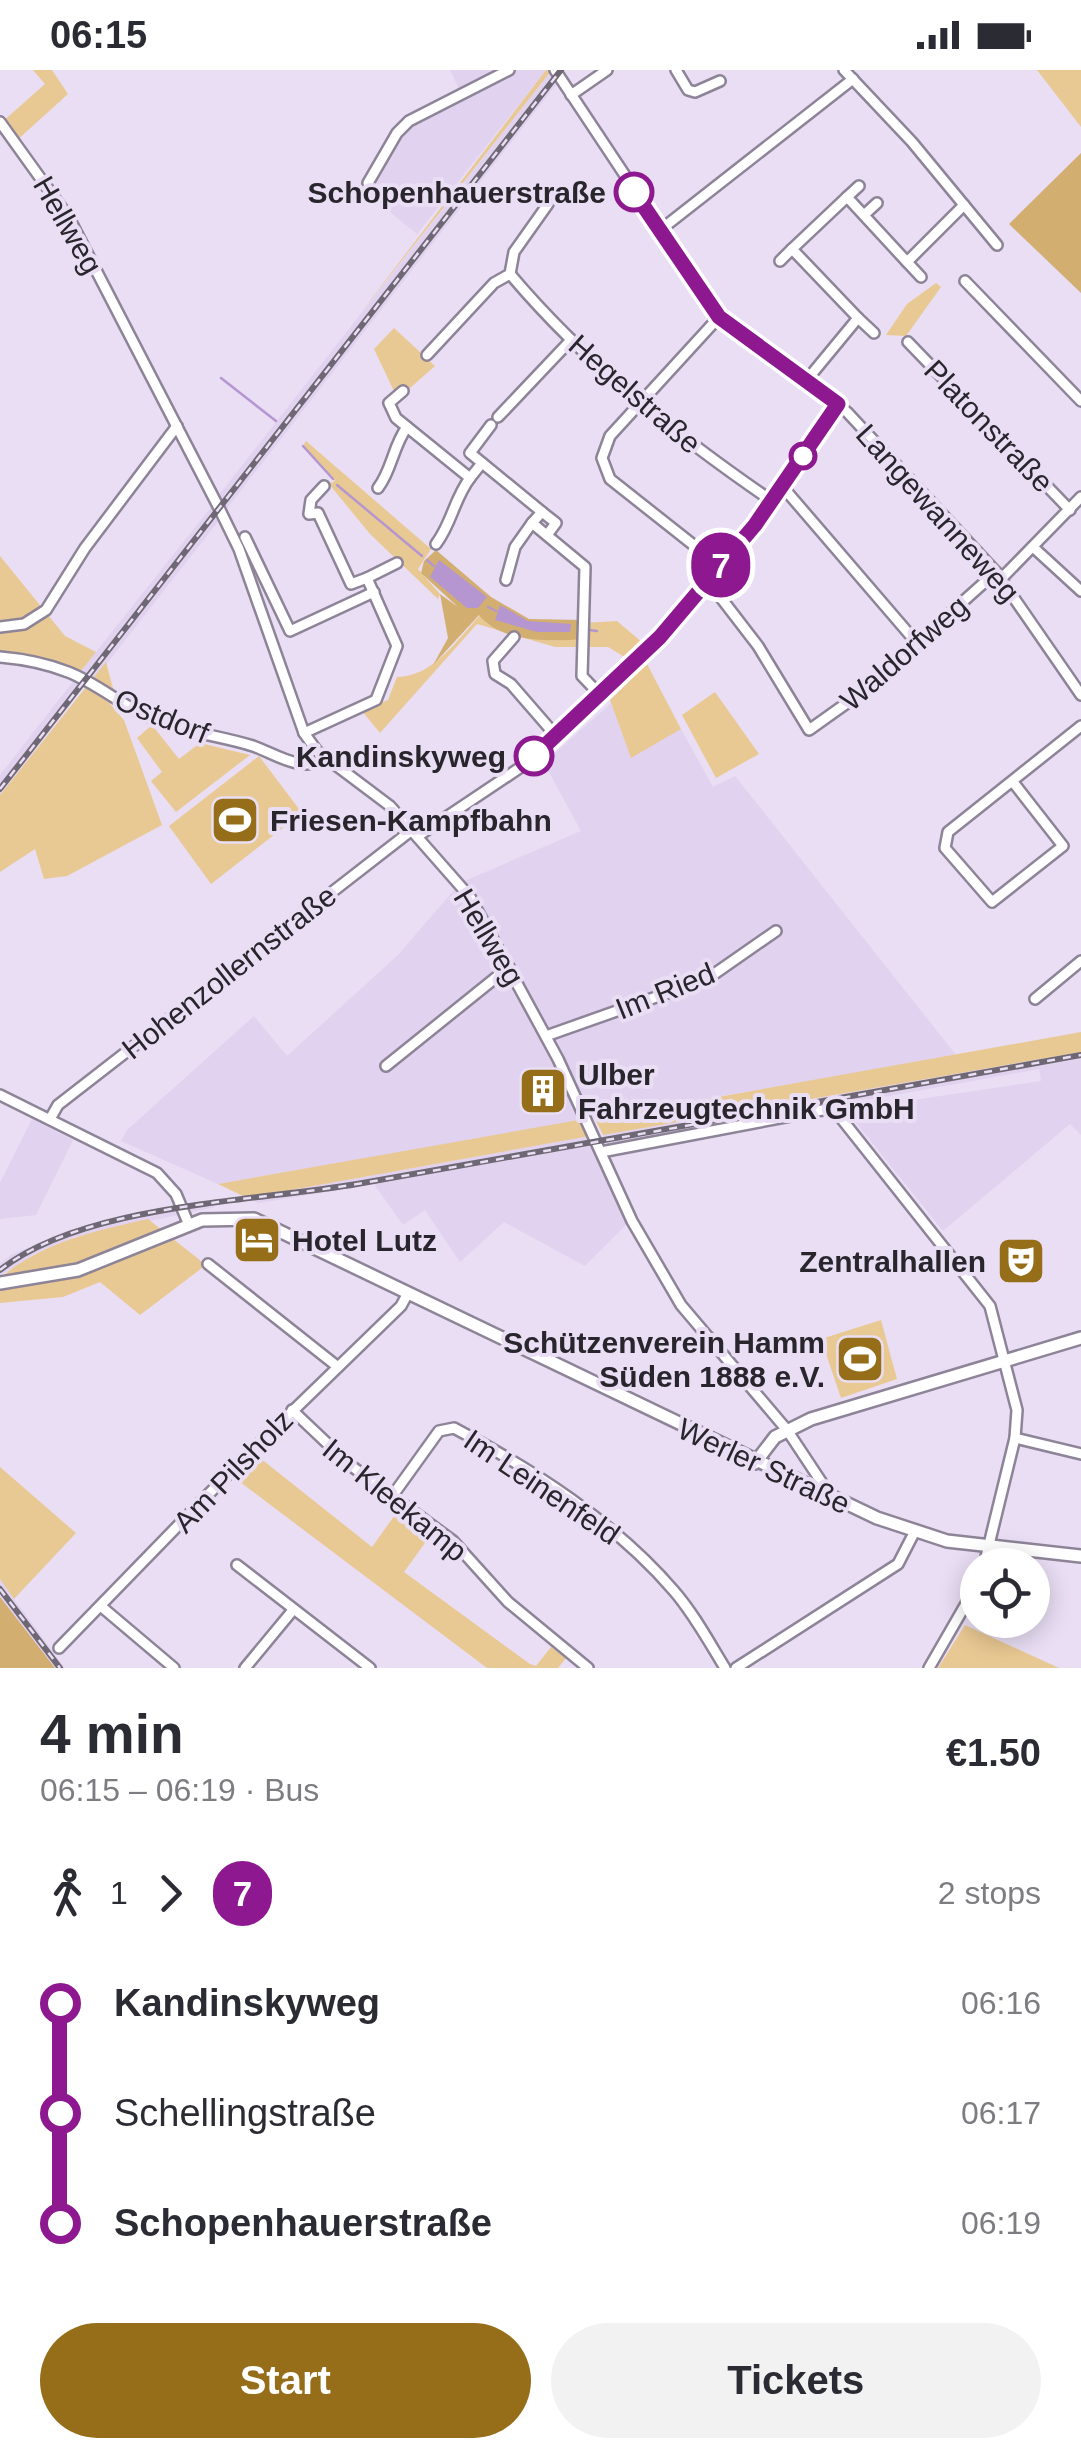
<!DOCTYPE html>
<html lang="en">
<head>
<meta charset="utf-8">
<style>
	body { margin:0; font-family:Arial,sans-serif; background:#f2f2f3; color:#2b2b33; height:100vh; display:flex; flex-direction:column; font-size:38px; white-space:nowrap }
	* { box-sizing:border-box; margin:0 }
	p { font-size:32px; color:#7c7c81 }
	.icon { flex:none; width:55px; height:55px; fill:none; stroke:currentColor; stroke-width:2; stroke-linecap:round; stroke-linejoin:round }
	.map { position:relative; height:1598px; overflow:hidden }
	.sheet { display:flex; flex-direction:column; background:#fff; flex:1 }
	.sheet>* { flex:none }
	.badge { padding:0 20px; border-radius:32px; font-size:35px; line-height:65px }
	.buttons { position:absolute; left:960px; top:1478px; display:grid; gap:20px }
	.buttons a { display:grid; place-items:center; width:90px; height:90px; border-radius:50%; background:#fff; box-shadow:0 5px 25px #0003; font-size:50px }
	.map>.badge { position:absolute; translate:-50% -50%; box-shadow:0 0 0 5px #fff }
	.legs { display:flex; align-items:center; gap:15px; height:110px; padding:0 40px; font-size:32px }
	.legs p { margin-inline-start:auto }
	.overview { display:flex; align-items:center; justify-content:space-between; height:170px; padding:0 40px }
	h1 { font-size:55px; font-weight:800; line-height:75px }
	.button { display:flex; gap:20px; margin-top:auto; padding:20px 40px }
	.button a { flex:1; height:115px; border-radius:60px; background:#966d18; color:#fff; font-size:40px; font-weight:800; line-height:115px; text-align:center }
	.button a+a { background:#f2f2f3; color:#2b2b33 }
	ul { padding:0 40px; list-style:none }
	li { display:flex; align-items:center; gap:35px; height:110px; font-size:38px }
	li i { display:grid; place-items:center; width:15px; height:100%; margin:0 12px; background:currentColor }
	li i::after { content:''; width:25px; height:25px; margin:-12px; border:8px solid; border-radius:50%; background:#fff }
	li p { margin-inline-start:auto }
	li:first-child i { background:linear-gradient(#0000 50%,currentColor 0) }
	li:last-child i { background:linear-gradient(currentColor 50%,#0000 0) }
	.status { display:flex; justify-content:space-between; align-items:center; height:70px; padding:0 50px; background:#fff; direction:ltr }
	.status svg { height:28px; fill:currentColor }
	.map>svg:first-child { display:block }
	.built { fill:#e1d2ef }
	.green { fill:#e9c993 }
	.forest { fill:#d2ae70 }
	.water { fill:#b596d0 }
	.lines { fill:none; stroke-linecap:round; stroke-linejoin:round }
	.stream { stroke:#b596d0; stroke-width:2.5 }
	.minor-casing { stroke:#8e8498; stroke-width:14 }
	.major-casing { stroke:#8e8498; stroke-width:16 }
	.minor { stroke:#fff; stroke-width:9 }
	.major { stroke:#fff; stroke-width:11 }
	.rail-casing { stroke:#6e6774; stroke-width:6 }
	.rail { stroke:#e9def4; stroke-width:2.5; stroke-dasharray:8; stroke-linecap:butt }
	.line-1-casing { stroke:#fff; stroke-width:22 }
	.line-1 { stroke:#8d188f; stroke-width:15 }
	.stop-1-dot { fill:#fff; stroke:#8d188f; stroke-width:5 }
	.labels { text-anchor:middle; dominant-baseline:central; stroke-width:8; stroke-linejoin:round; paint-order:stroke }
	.stop-label { font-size:30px; font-weight:bold; fill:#29252d; stroke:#e9def4; text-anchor:end }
	.street-label { font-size:30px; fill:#29252d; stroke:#e9def4 }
	.poi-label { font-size:30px; font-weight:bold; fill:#29252d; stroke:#e9def4; text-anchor:start }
</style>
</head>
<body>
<div class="status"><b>06:15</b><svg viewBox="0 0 49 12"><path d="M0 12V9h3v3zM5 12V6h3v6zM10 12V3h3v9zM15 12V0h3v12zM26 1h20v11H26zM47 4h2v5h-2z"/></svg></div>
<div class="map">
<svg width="1081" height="1598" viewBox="0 0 1081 1598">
	<rect width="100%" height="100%" fill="#e9def4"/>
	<g class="built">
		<path d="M450,0h96l-129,164 -52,-42 28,-58 67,-43z"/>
		<path d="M551,1l7,11 -333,429 -10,-11z"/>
		<path d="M213,435l7,14 -127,162 -13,-9z"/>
		<path d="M75,609l10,6 -85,110v-20z"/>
		<path d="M611,633l20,54 50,-28 32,58 22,-11 221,279 -738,129 -97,-43 6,-11 127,-114 33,40 111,-101 62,-72 121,-52 -37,-68z"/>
		<path d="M1081,982v83l-11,-11 -127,107 -90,-112 47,-17 141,-21 -2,-12 -432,78 -4,-12z"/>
		<path d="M32,1049l41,21 -37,75 -36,4v-36z"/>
		<path d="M590,1066l40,85 -45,45 -81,-44 -44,40 -35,-52 -22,15 -29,-41 -115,19 -12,-5z"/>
		<path d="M204,1131l11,6 -140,30 -37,15 -38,24v-12l11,-9 58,-25z"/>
		<path d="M0,1509l14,20 51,69h-10l-35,-40 -20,-31z"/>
	</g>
	<g class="green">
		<path d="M33,0h19l16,24 -53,48 -14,-19 44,-39z"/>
		<path d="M546,0l5,1 -192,244z"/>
		<path d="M1037,0h44v57z"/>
		<path d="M936,213l5,4 -35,49 -20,-1 21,-31z"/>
		<path d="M394,258l41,38 -25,22 -16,3 -20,-42z"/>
		<path d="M306,371l125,108 -13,20 22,25 -2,5 -68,-65 -41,-50 6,-3 -32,-35z"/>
		<path d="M0,486l65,80 31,16 -16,20 -49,-15 -31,-2z"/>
		<path d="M480,545c16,26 75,28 102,23l1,-15 34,-2 26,22 -15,16 -20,-12h-53l-78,-23 -97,109 -18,-22 26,-11 9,-23c36,0 61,-38 83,-62z"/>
		<path d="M106,592l9,34 -5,8 14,16 38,105 -95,51 -23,3 -9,-30 -35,23v-77z"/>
		<path d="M647,594l34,65 -50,29 -21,-58z"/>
		<path d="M715,622l44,62 -43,24 -34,-63z"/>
		<path d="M152,655l27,34 21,-16 50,12 -74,57 -25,-31 11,-9 -25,-34z"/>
		<path d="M259,686l43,57 -91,71 -42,-58z"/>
		<path d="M1081,962v20l-478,83 -8,-16z"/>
		<path d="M584,1049l6,17 -343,62 -29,-14z"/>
		<path d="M148,1149l58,46 -66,50 -40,-33 -37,15 -63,6v-25c43,-36 94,-47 148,-59z"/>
		<path d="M881,1250l16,59 -56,19 -20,-59z"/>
		<path d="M255,1384l117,93 28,-39 33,24 -29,40 126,92 6,2 15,-19 15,11 -8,10h-71l-255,-192z"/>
		<path d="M0,1397l76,66 -62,66 -14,-20z"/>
		<path d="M965,1555l94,43h-121z"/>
	</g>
	<g class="forest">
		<path d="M1081,83v140l-72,-69z"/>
		<path d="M436,480l55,47 38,22 54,1 -1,19c-30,3 -83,3 -103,-24l-46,50 15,-27 -8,-44 18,13 -37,-34 3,-12z"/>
		<path d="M0,1527l55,71h-55z"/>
	</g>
	<g class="water">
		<path d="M439,490l48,37 -9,11h-11l-37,-31z"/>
		<path d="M500,535l28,16 43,3 -1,8h-33l-42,-12z"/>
	</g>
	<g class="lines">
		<g class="stream">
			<path d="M221,308l55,43"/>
			<path d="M303,376l30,33"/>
			<path d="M337,415l85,71"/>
			<path d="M427,490l7,6"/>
			<path d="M488,537l8,4"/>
			<path d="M589,560l8,1"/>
		</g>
		<g class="minor-casing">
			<g id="minor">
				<path d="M555,0l164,247 128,95 149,160 85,123"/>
				<path d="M676,0l12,20 7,2 25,-11"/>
				<path d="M844,0l68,72 85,103"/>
				<path d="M571,25l36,-25"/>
				<path d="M0,52l69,96 150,290 20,41 65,184 13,18 73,55 80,91 88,162 74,162 49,84 106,125 43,65"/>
				<path d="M368,113l29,-50 12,-12 100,-51"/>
				<path d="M847,127l12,-11"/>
				<path d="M864,145l13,-12"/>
				<path d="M659,161l194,-152"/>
				<path d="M780,191l12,-12"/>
				<path d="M907,192l14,15"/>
				<path d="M510,204c75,89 167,162 262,227"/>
				<path d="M965,211l116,120"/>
				<path d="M719,247l-109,119 -8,22 8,21 110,87"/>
				<path d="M858,248l16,15"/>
				<path d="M908,272l162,168"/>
				<path d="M427,285l67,-72 16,-9 4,-22 34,-48"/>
				<path d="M806,311l52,-63 -66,-69 55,-52 60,65 57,-57"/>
				<path d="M403,321l-14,12 7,15 74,60 12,-15"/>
				<path d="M498,347l73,-77"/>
				<path d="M491,355l-21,28 72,59 -10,11 53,44 -3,109 20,21"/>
				<path d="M782,416l134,156"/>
				<path d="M378,418c14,-18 15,-42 29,-61"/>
				<path d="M542,442l14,11 -9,12"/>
				<path d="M245,467l45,94 84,-39"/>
				<path d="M436,474c16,-21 18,-45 34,-66"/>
				<path d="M1033,477l48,44"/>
				<path d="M367,508l30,-15"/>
				<path d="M1001,509l80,-82"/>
				<path d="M506,510l9,-33 17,-24"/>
				<path d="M708,511l50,65 51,84 52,-37 135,-121"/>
				<path d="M0,557l24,-3 22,-14 39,-62 92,-122"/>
				<path d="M514,567l-21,24 2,13 16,10 46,53"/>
				<path d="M0,587c24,2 45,6 68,15 31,12 56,36 88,48 32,13 65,16 97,26 23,8 49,28 73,12"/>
				<path d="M304,663l72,-33 21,-54 -30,-68 -16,6 -33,-71 -9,1 2,-14 13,-14"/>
				<path d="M1013,712l50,64 -71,56 -47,-54 3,-16 133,-106"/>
				<path d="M418,766l103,-69 112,-101 122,-141 83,-121"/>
				<path d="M1035,929l46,-38"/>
				<path d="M546,966l161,-57 69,-48"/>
				<path d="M386,996l123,-99"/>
				<path d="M0,1025l157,78 19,21 13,31"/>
				<path d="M50,1049l8,-14 354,-275"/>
				<path d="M601,1082l232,-44 157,198 27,104 -2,28 -31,127"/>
				<path d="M208,1194l130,103"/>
				<path d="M292,1340l58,55 103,76 55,61 80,66"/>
				<path d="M1015,1368l66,16"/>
				<path d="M393,1425l46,-64 15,-3c79,42 161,94 220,163 20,23 35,51 51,77"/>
				<path d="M237,1495l133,103"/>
				<path d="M103,1538l71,60"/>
				<path d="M59,1578l174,-179 168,-163 7,-13"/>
				<path d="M245,1598l48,-58"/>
				<path d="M736,1598l162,-104 17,-33"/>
				<path d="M929,1598l49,-85"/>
			</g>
		</g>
		<g class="major-casing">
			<g id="major">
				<path d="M0,1213l78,-13 124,-50 52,-1 623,299 70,23 134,15"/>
				<path d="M755,1393l20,-26 36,-18 270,-81"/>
			</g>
		</g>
		<use href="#minor" class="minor"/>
		<use href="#major" class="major"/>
		<g class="rail-casing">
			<g id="rail">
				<path d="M0,719l561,-719"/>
				<path d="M0,1200c84,-66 252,-68 357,-86 242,-42 483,-86 724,-129"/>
				<path d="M0,1519l60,79"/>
			</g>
		</g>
		<use href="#rail" class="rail"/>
	</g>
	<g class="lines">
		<g class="line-1-casing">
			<path id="line-1" d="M534,686l126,-119 95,-112 83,-121 -119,-87 -85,-125"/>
		</g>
		<use href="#line-1" class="line-1"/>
	</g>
	<defs>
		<g id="stadium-square" transform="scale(2.5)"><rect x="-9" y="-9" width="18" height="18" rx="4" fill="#966d18" stroke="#e9def4"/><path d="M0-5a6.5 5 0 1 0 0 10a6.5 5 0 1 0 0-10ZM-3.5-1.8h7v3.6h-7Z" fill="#fff"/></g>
		<g id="building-square" transform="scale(2.5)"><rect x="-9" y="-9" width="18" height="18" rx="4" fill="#966d18" stroke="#e9def4"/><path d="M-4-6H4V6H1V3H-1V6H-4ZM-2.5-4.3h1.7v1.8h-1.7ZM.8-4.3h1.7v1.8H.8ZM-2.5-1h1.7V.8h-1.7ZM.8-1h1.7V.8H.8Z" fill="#fff"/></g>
		<g id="hotel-square" transform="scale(2.5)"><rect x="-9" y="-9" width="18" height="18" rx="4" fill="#966d18" stroke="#e9def4"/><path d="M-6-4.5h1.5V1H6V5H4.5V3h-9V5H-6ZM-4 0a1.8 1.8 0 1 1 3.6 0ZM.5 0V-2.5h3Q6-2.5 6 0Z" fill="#fff"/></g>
		<g id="theatre-square" transform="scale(2.5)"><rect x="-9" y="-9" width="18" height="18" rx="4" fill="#966d18" stroke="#e9def4"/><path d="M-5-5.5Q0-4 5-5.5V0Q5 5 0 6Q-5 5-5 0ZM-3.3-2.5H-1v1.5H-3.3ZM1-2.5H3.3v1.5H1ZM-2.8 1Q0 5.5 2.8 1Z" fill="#fff"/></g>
	</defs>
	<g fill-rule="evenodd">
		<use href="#stadium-square" x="235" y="750"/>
		<use href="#building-square" x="543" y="1021"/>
		<use href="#hotel-square" x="257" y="1170"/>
		<use href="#theatre-square" x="1021" y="1191"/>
		<use href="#stadium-square" x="860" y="1289"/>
	</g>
	<g class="stop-1-dot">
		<circle cx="634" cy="122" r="18"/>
		<circle cx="803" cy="386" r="12"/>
		<circle cx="534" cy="686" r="18"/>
	</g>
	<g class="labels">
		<g class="stop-label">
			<text x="606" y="122">Schopenhauerstraße</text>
			<text x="506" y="686">Kandinskyweg</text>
		</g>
		<g class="street-label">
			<text transform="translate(68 155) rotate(60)">Hellweg</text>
			<text transform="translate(635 324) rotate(41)">Hegelstraße</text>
			<text transform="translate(989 356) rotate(46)">Platonstraße</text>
			<text transform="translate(938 443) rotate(48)">Langewanneweg</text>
			<text transform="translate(904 583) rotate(-41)">Waldorfweg</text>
			<text transform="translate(162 646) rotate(22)">Ostdorf</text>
			<text transform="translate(489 867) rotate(59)">Hellweg</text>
			<text transform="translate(229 902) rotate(-38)">Hohenzollernstraße</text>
			<text transform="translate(665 921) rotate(-22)">Im Ried</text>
			<text transform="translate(764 1396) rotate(25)">Werler Straße</text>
			<text transform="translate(233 1401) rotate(-46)">Am Pilsholz</text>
			<text transform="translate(542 1417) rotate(34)">Im Leinenfeld</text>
			<text transform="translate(395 1430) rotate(39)">Im Kleekamp</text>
		</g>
		<g class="poi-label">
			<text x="270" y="750">Friesen-Kampfbahn</text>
			<text x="578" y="1004">Ulber<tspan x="578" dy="34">Fahrzeugtechnik GmbH</tspan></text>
			<text x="292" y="1170">Hotel Lutz</text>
			<text x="986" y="1191" text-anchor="end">Zentralhallen</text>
			<text x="825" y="1272" text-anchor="end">Schützenverein Hamm<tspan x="825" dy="34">Süden 1888 e.V.</tspan></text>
		</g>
	</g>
</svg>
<div class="buttons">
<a><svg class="icon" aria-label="locate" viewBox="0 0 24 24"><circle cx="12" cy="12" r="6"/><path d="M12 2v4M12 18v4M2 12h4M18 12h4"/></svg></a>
</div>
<b class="badge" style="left:721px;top:495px;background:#8d188f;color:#fff">7</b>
</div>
<section class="sheet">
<div class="overview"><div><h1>4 min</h1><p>06:15 – 06:19 · Bus</p></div><b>€1.50</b></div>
<div class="legs"><svg class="icon" aria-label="walk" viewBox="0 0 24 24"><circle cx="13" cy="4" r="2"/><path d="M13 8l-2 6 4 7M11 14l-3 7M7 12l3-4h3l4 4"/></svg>1<svg class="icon" aria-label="forward" viewBox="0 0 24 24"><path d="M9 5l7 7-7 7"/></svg><b class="badge" style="background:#8d188f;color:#fff">7</b><p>2 stops</p></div>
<ul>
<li><i style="color:#8d188f"></i><b>Kandinskyweg</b><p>06:16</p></li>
<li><i style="color:#8d188f"></i><span>Schellingstraße</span><p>06:17</p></li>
<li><i style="color:#8d188f"></i><b>Schopenhauerstraße</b><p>06:19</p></li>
</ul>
<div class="button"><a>Start</a><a>Tickets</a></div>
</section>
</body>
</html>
